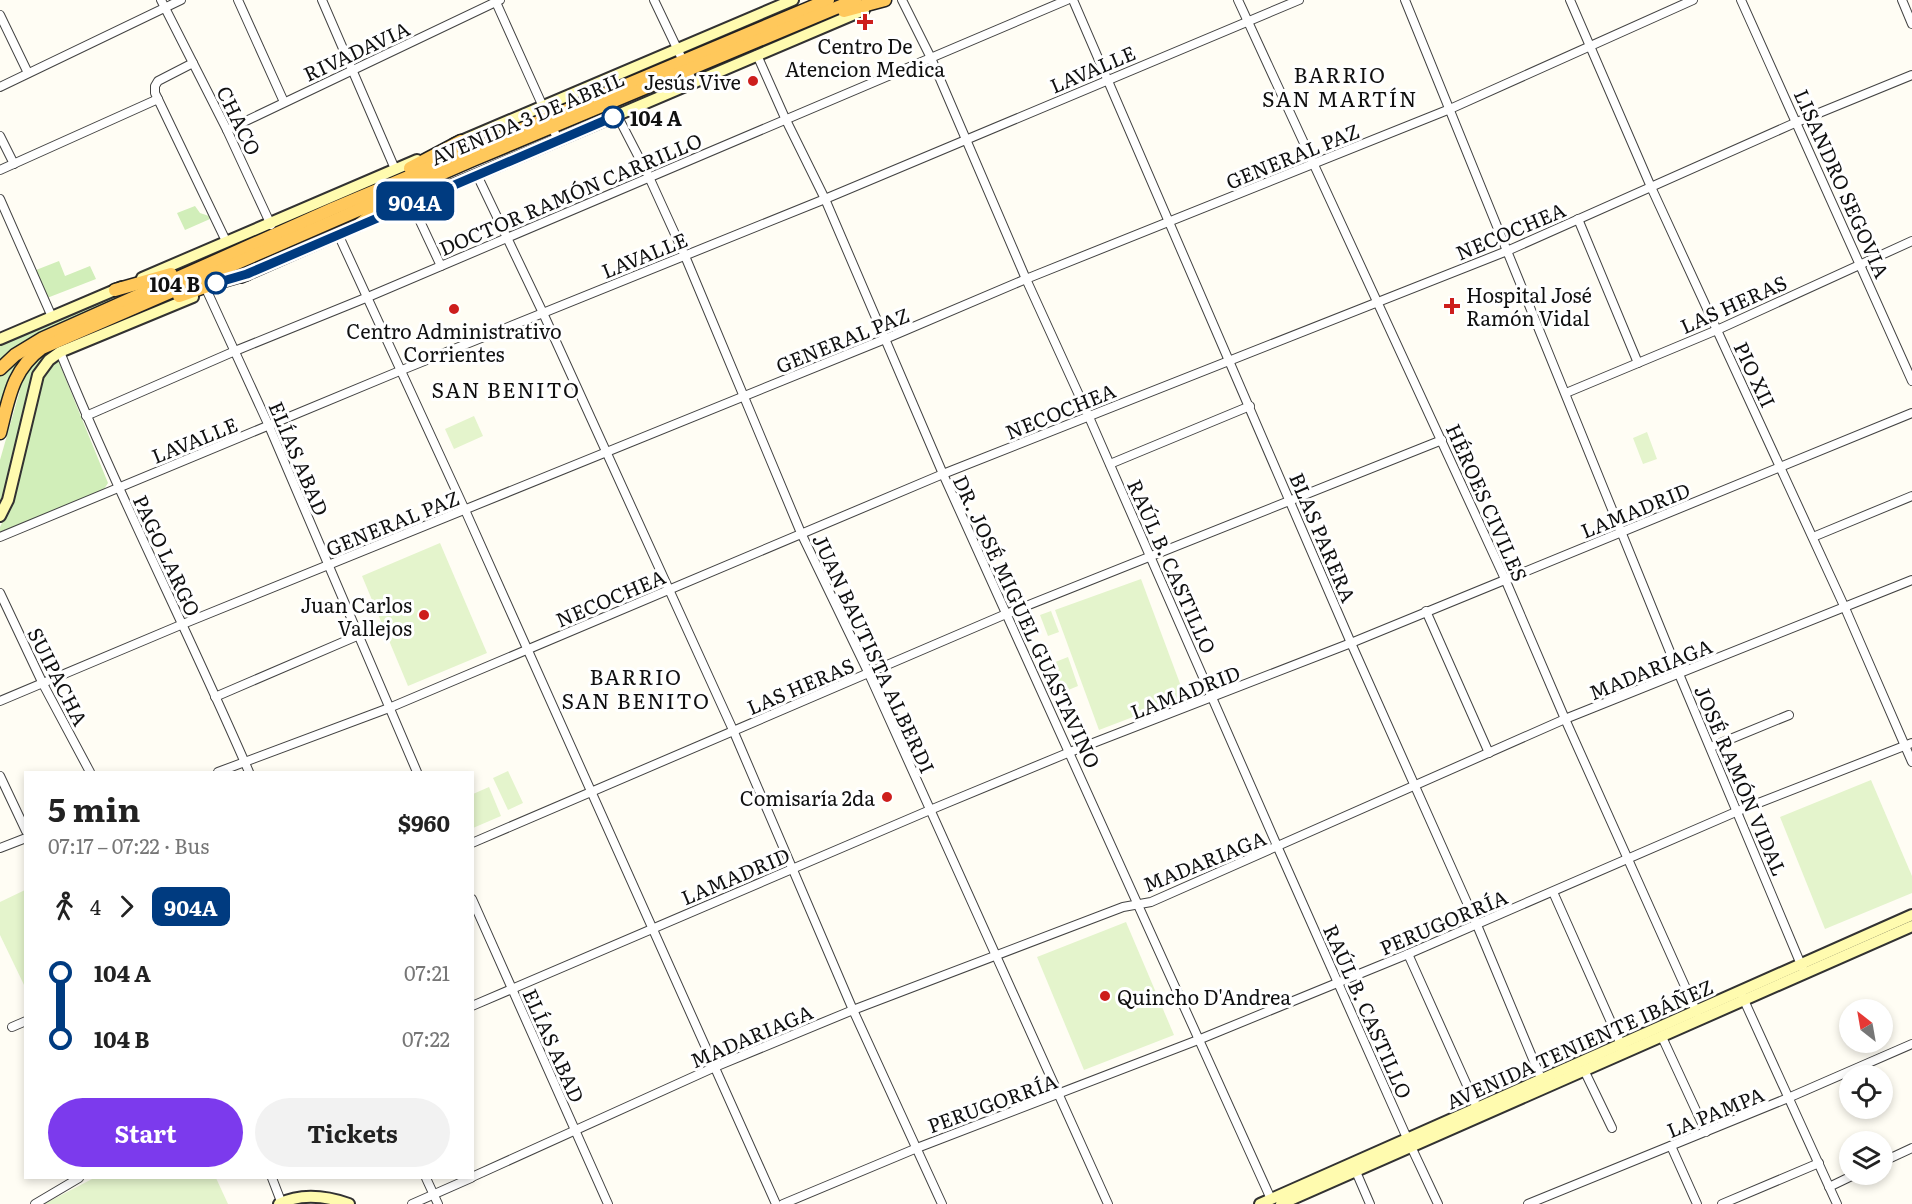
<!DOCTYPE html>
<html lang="en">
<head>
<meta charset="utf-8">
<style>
	body { margin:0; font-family:Literata,serif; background:#f2f2f2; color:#222; height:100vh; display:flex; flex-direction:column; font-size:22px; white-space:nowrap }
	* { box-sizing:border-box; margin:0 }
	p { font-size:20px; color:#767676 }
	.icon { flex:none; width:33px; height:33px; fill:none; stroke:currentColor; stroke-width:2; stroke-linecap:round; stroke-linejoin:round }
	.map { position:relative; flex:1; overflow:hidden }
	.side { position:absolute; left:24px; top:771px; width:450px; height:408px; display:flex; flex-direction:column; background:#fff; border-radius:0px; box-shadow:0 3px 9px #0003 }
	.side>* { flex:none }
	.badge { padding:0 12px; border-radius:9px; font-size:21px; line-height:39px }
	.needle { width:39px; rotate:329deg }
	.buttons { position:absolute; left:1839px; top:999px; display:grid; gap:12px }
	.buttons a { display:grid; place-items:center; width:54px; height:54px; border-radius:50%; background:#fff; box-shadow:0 3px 9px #0003; font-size:30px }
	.map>.badge { position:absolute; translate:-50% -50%; box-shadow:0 0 0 3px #fff }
	.legs { display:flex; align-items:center; gap:9px; height:66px; padding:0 24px; font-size:20px }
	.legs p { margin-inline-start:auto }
	.overview { display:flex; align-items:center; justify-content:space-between; height:102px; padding:0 24px }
	h1 { font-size:33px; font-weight:700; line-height:45px }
	.button { display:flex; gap:12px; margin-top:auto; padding:12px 24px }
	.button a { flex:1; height:69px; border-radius:36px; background:#7c3aed; color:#fff; font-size:24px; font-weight:700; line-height:69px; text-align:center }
	.button a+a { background:#f2f2f2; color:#222 }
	ul { padding:0 24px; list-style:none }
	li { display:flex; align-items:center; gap:21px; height:66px; font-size:22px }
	li i { display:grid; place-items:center; width:9px; height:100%; margin:0 8px; background:currentColor }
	li i::after { content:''; width:15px; height:15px; margin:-8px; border:4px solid; border-radius:50%; background:#fff }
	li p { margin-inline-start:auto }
	li:first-child i { background:linear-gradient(#0000 50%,currentColor 0) }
	li:last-child i { background:linear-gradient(currentColor 50%,#0000 0) }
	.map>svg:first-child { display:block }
	.green { fill:#d1eeb9 }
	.pitch { fill:#e4f4cc }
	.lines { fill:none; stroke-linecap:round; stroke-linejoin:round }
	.minor-casing { stroke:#434343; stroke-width:10 }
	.secondary-casing { stroke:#323232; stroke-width:14 }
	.trunk-casing { stroke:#212121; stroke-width:15 }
	.minor { stroke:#fff; stroke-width:8 }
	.secondary { stroke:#fffbaf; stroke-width:10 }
	.trunk { stroke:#ffc85b; stroke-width:12 }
	.line-1-casing { stroke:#fff; stroke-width:14 }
	.line-1 { stroke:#003b80; stroke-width:9 }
	.poi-dot { fill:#cd1e1c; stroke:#fff; stroke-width:2 }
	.stop-1-dot { fill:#fff; stroke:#003b80; stroke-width:3 }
	.labels { text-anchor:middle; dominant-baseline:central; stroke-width:6; stroke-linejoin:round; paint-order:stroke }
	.poi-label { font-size:20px; fill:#101010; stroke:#fff; text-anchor:end }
	.street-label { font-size:20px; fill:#101010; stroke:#fff }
	.stop-label { font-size:20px; font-weight:bold; fill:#101010; stroke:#fff; text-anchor:start }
	.neighbourhood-label { font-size:21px; letter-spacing:1.5px; fill:#101010; stroke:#fff }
</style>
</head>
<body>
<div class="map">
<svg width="1912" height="1204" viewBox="0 0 1912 1204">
	<rect width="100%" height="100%" fill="#fffdf4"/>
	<g class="green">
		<path d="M195,206l5,7 9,3 1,3 -25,11 -8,-17z"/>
		<path d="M59,261l6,15 25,-10 6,13 -49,19 -11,-28z"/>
		<path d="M171,276l-171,90v-23l135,-56z"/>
		<path d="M141,314l-97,47 -44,150v-51l20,-70 -4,-1 5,-12 17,-21 67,-30z"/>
		<path d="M30,348l-30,66v-41z"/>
		<path d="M58,360l50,123 -4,6 -104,44v-6l11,-22 27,-123 7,-14z"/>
	</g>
	<g class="pitch">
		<path d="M474,416l9,20 -29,13 -9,-20z"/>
		<path d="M1647,432l10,27 -14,5 -10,-26z"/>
		<path d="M440,543l47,110 -79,33 -46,-110z"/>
		<path d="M1141,579l44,118 -86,33 -44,-120z"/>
		<path d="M1051,611l8,21 -11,4 -8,-21z"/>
		<path d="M1068,657l10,29 -17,7 -11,-29z"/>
		<path d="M508,771l15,32 -15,7 -15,-32z"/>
		<path d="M1871,780l41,96v17l-87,36 -45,-112z"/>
		<path d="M489,787l12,29 -28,12v-34z"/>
		<path d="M25,890l1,97h-1l-25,-52v-33z"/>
		<path d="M1126,922l48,113 -90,35 -47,-113z"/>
		<path d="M94,1178h122l12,26h-184z"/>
	</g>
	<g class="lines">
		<g class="minor-casing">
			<g id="minor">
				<path d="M161,0l66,130 44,95"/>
				<path d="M238,0l46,102"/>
				<path d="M322,0l73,169"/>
				<path d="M495,0l63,140"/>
				<path d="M654,0l39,82"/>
				<path d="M902,0l29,58 95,221 63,138 189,431 129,290 31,66"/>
				<path d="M1073,0l278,643 126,282 66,158"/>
				<path d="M1238,0l267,579 60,140 132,294"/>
				<path d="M1405,0l274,674 123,293"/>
				<path d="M1570,0l81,187 194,421 67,154"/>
				<path d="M1741,0l171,381"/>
				<path d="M1902,0l10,24"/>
				<path d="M0,15l28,58"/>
				<path d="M757,55l28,63 40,81 118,275 328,725"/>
				<path d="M193,63l-35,18 -3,5v7l71,148"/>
				<path d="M0,87l181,-87"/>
				<path d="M617,115l32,62 36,79 116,277 68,141 239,530"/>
				<path d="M227,130l273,-130"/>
				<path d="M0,136l14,28"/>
				<path d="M0,170l158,-71"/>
				<path d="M477,175l66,138 190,417 120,280 89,194"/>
				<path d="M0,199l52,118"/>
				<path d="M411,202l30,64"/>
				<path d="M1578,219l60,144"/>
				<path d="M338,234l127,276 311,694"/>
				<path d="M207,291l62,135 148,346"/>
				<path d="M60,352c58,142 128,279 189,420"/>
				<path d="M1566,393l151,-63 195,-89"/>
				<path d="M86,416l149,-65 133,-54 699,-297"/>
				<path d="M1110,464l140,-58"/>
				<path d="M0,537l402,-167 423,-171 474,-199"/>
				<path d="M1813,537l99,-41"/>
				<path d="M0,593l43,91 47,88"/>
				<path d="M1426,611l63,142"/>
				<path d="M215,697l142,-61"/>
				<path d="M0,701l183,-77 702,-285 141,-60 424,-170 243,-109"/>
				<path d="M1711,747l78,-32"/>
				<path d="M218,772l171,-64 554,-234 564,-223 290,-129 115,-47"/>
				<path d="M0,776l26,55"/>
				<path d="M472,843l534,-229 436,-174"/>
				<path d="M0,848l26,-10"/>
				<path d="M1553,892l70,157"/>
				<path d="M472,899l136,305"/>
				<path d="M1408,954l71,158"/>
				<path d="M1743,998l94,206"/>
				<path d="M472,1006l458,-196 140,-58 281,-109 561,-230"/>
				<path d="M12,1027l14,-6"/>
				<path d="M1662,1037l44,95"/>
				<path d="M1584,1070l28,58"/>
				<path d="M1671,1146l26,58"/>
				<path d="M1882,1162l30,-14"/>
				<path d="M1354,1167l16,37"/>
				<path d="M472,1177l243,-110 138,-57 270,-103 28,-5 414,-183 347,-139"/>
				<path d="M272,1178l10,26"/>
				<path d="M426,1178l12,26"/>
				<path d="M1829,1187l27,-13"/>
				<path d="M35,1204l44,-26"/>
				<path d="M412,1204l59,-26"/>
				<path d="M783,1204l134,-56 281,-108 210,-86 330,-143 174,-68"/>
				<path d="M1528,1204l260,-106 124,-54"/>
				<path d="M1722,1204l97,-41"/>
			</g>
		</g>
		<g class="secondary-casing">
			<g id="secondary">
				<path d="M454,144l339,-144"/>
				<path d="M241,277l118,-52 505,-215"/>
				<path d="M142,278l275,-118"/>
				<path d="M0,339l122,-52"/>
				<path d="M0,516l8,-16 30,-125 11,-15 11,-8 133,-55"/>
				<path d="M279,1204c22,-11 47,-8 70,0"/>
				<path d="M1260,1204l652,-289"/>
				<path d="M1281,1204l631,-278"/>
			</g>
		</g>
		<g class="trunk-casing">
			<g id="trunk">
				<path d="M844,11l41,-11"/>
				<path d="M410,168l51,-27"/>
				<path d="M359,225l21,-17 10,-4"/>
				<path d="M115,290l56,-16"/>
				<path d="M179,296l37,-13 31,-9"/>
				<path d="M0,369l15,-14 28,-17 289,-129 496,-209"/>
				<path d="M0,433c9,-35 12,-63 42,-85l431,-188 382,-160"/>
			</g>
		</g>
		<use href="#minor" class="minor"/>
		<use href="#secondary" class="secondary"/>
		<use href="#trunk" class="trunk"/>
	</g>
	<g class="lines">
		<g class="line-1-casing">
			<path id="line-1" d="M216,283l31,-9 366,-157"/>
		</g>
		<use href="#line-1" class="line-1"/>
	</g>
	<g class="poi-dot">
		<path d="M862 13h6v6h6v6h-6v6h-6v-6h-6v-6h6z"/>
		<circle cx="753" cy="81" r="6"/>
		<path d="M1449 297h6v6h6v6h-6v6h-6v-6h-6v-6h6z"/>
		<circle cx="454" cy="309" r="6"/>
		<circle cx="424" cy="615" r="6"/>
		<circle cx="887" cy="797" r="6"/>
		<circle cx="1105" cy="996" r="6"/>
	</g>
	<g class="stop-1-dot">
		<circle cx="613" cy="117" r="10"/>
		<circle cx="216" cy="283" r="10"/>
	</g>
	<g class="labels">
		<g class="poi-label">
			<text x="865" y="45" text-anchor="middle">Centro De<tspan x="865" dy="23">Atencion Medica</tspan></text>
			<text x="741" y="81">Jesús Vive</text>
			<text x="1466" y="294" text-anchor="start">Hospital José<tspan x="1466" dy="23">Ramón Vidal</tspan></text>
			<text x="454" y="330" text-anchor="middle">Centro Administrativo<tspan x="454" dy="23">Corrientes</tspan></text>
			<text x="412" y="604">Juan Carlos<tspan x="412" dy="23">Vallejos</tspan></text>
			<text x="875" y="797">Comisaría 2da</text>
			<text x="1117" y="996" text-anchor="start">Quincho D'Andrea</text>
		</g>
		<g class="street-label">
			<text transform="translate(356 50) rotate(-25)">RIVADAVIA</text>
			<text transform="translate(1092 68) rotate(-23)">LAVALLE</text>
			<text transform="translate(527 117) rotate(-23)">AVENIDA 3 DE ABRIL</text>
			<text transform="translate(240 120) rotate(64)">CHACO</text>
			<text transform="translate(1292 155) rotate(-22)">GENERAL PAZ</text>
			<text transform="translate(1843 183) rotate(66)">LISANDRO SEGOVIA</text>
			<text transform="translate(570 193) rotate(-23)">DOCTOR RAMÓN CARRILLO</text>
			<text transform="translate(1510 230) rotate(-23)">NECOCHEA</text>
			<text transform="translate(644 254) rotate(-22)">LAVALLE</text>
			<text transform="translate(1733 303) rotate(-24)">LAS HERAS</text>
			<text transform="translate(842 339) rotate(-22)">GENERAL PAZ</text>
			<text transform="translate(1756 374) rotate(65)">PIO XII</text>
			<text transform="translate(1060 410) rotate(-22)">NECOCHEA</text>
			<text transform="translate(194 439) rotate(-22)">LAVALLE</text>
			<text transform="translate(300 458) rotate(67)">ELÍAS ABAD</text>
			<text transform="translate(1488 502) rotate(66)">HÉROES CIVILES</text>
			<text transform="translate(1635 509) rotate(-22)">LAMADRID</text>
			<text transform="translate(392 522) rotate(-22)">GENERAL PAZ</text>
			<text transform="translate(1324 537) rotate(67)">BLAS PARERA</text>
			<text transform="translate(168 555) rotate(65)">PAGO LARGO</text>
			<text transform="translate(1173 566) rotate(66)">RAÚL B. CASTILLO</text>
			<text transform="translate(610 597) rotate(-23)">NECOCHEA</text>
			<text transform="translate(1028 621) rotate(65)">DR. JOSÉ MIGUEL GUASTAVINO</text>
			<text transform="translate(875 653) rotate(65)">JUAN BAUTISTA ALBERDI</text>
			<text transform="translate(1650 668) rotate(-22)">MADARIAGA</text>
			<text transform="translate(59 676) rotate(63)">SUIPACHA</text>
			<text transform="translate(800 685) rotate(-23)">LAS HERAS</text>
			<text transform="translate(1185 691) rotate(-21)">LAMADRID</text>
			<text transform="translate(1742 780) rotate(67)">JOSÉ RAMÓN VIDAL</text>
			<text transform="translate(1204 860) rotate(-22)">MADARIAGA</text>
			<text transform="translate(735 875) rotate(-23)">LAMADRID</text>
			<text transform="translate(1443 921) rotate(-23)">PERUGORRÍA</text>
			<text transform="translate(1369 1011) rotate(66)">RAÚL B. CASTILLO</text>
			<text transform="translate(751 1035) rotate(-23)">MADARIAGA</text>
			<text transform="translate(1579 1043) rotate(-24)">AVENIDA TENIENTE IBÁÑEZ</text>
			<text transform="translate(555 1045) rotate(66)">ELÍAS ABAD</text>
			<text transform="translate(992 1102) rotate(-20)">PERUGORRÍA</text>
			<text transform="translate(1715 1111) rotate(-22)">LA PAMPA</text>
		</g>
		<g class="stop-label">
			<text x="630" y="117">104 A</text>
			<text x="200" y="283" text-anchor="end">104 B</text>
		</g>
		<g class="neighbourhood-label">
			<text x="1340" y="73">BARRIO<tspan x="1340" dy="24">SAN MARTÍN</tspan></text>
			<text x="506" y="388">SAN BENITO</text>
			<text x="636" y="675">BARRIO<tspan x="636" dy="24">SAN BENITO</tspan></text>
		</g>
	</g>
</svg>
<div class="buttons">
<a><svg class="needle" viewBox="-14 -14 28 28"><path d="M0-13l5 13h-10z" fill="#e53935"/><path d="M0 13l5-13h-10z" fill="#767676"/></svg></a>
<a><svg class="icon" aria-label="locate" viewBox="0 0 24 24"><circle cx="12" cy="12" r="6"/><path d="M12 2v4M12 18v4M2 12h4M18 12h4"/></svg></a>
<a><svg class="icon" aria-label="layers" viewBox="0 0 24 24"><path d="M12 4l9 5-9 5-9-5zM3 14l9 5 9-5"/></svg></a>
</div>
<b class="badge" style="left:415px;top:201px;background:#003b80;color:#fff">904A</b>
<section class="side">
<div class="overview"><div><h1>5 min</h1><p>07:17 – 07:22 · Bus</p></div><b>$960</b></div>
<div class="legs"><svg class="icon" aria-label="walk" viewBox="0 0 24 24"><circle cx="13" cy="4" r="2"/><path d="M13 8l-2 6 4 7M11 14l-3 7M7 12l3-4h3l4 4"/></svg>4<svg class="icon" aria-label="forward" viewBox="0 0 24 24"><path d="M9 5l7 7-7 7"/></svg><b class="badge" style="background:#003b80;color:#fff">904A</b></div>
<ul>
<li><i style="color:#003b80"></i><b>104 A</b><p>07:21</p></li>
<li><i style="color:#003b80"></i><b>104 B</b><p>07:22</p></li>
</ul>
<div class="button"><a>Start</a><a>Tickets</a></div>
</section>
</div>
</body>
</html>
